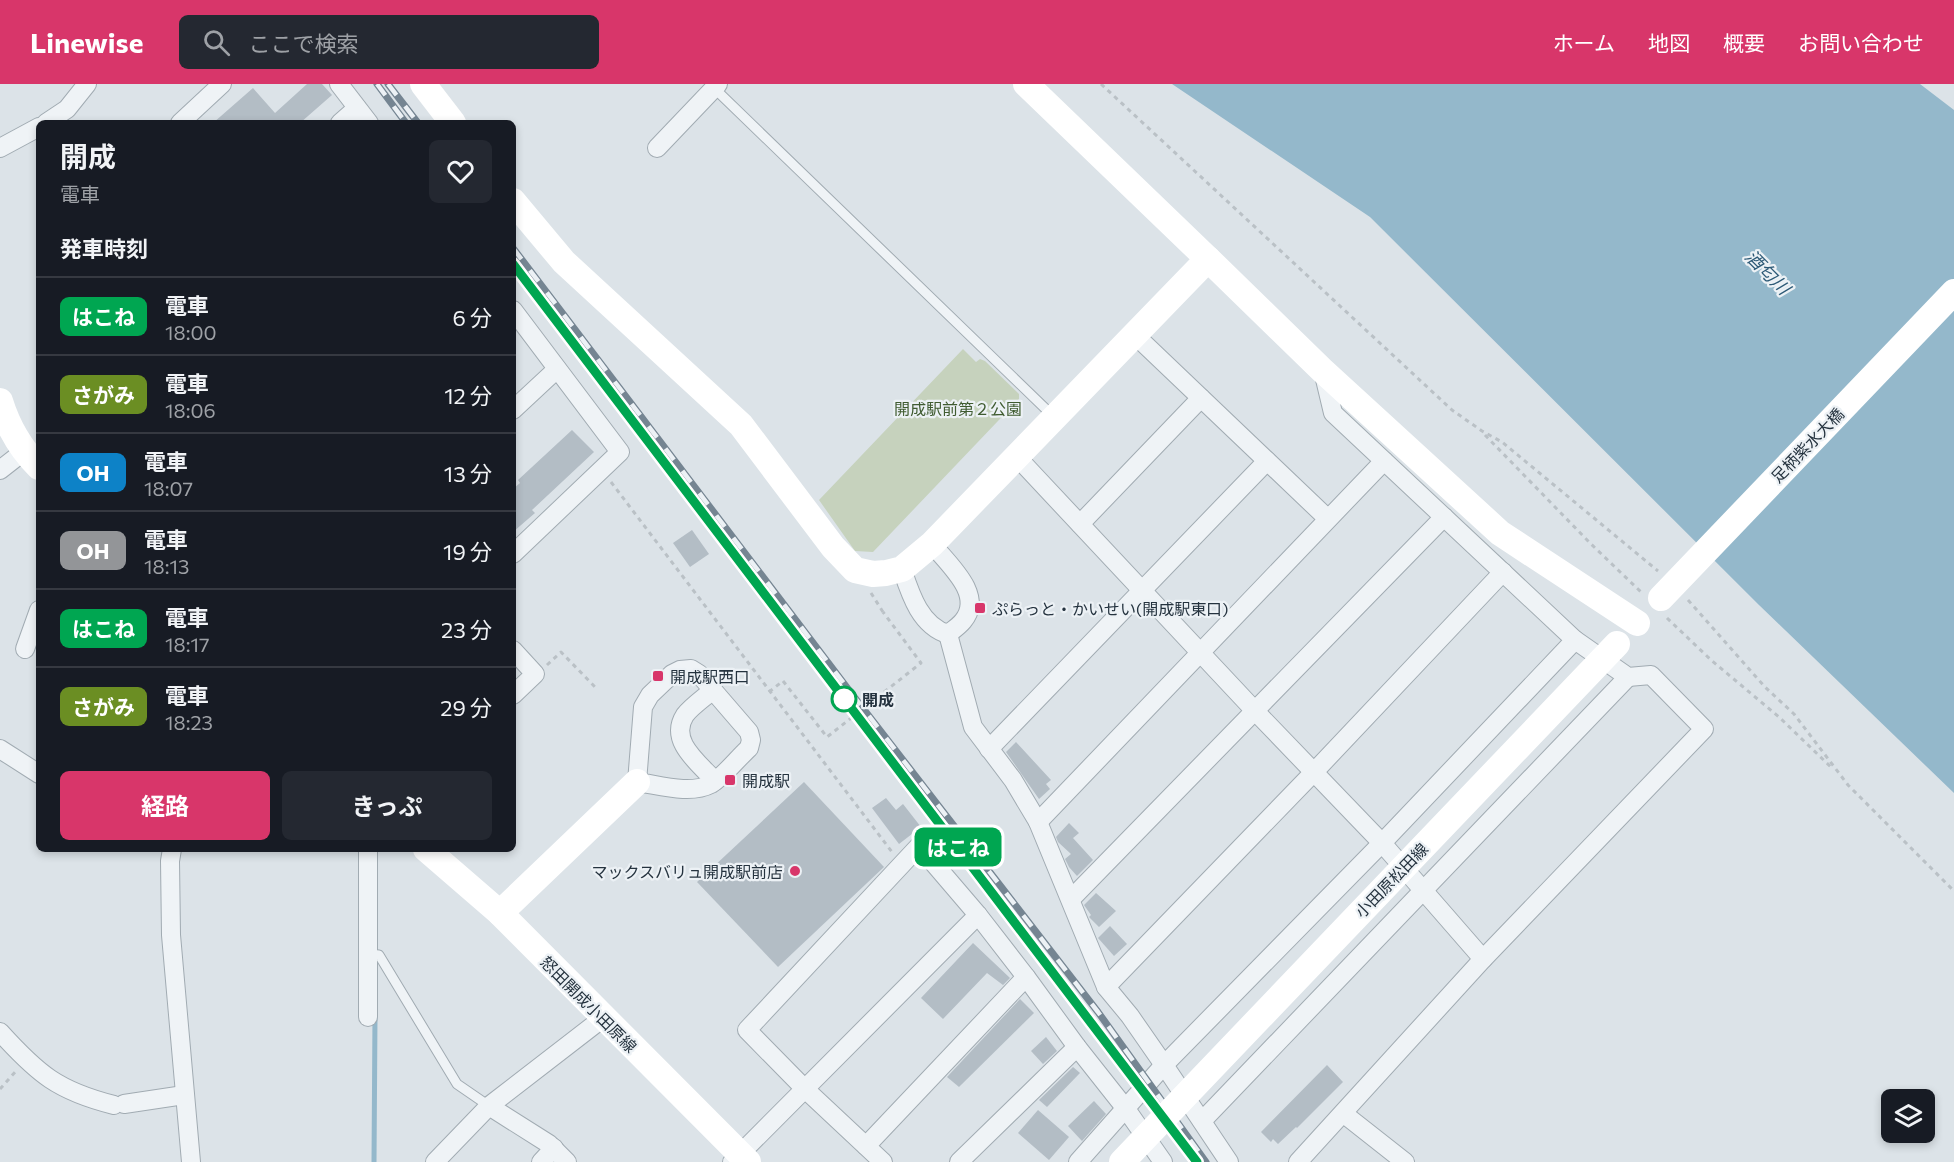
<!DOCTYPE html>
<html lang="ja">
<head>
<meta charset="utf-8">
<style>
	body { margin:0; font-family:Commissioner,"Noto Sans JP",sans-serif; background:#242831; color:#f1f3f6; height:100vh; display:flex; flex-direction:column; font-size:22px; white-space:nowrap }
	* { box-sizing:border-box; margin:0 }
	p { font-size:20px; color:#9ea1a6 }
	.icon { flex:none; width:33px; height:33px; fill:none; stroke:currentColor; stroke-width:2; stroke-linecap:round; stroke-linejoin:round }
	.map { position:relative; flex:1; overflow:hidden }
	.sheet { position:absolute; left:36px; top:36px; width:480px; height:732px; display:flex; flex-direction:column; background:#171b24; border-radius:9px; box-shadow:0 3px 9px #0003 }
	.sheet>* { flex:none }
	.badge { padding:0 12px; border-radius:9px; font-size:21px; line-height:39px }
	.buttons { position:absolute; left:1881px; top:1005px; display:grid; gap:12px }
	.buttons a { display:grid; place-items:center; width:54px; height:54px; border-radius:9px; background:#171b24; box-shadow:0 3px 9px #0003; font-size:30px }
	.map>.badge { position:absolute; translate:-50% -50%; box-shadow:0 0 0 3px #fff }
	h2 { padding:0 24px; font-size:22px; line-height:54px }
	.round { display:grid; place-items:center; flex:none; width:63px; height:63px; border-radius:9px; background:#242831 }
	.headline { display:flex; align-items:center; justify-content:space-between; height:102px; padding:0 24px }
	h1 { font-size:28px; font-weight:700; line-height:45px }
	.cta { display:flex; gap:12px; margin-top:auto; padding:12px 24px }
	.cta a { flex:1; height:69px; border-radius:9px; background:#d8366a; color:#fff; font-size:24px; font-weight:700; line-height:69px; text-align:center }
	.cta a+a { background:#242831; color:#f1f3f6 }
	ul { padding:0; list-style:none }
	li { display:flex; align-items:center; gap:18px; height:78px; padding:0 24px; border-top:2px solid #363941 }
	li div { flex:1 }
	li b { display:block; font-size:22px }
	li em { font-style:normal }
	li .badge { min-width:66px; font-weight:700; text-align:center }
	header { display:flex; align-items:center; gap:36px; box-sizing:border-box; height:84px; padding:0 30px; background:#d8366a; color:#fff }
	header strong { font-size:28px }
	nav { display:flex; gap:33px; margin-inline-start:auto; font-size:21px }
	.search { width:420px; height:54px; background:#242831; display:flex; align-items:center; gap:15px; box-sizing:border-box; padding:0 21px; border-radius:9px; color:#9ea1a6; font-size:22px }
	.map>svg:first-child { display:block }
	.green { fill:#c6d2bd }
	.water { fill:#94b8cb }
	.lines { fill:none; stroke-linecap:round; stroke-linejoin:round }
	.stream { stroke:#94b8cb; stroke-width:5 }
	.building { fill:#b3bdc5 }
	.lane-casing { stroke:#a1abb2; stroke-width:11 }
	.street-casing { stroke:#a1abb2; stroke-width:20 }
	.path { stroke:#bac1c6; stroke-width:3; stroke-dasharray:4.5 4.5; stroke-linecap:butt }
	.lane { stroke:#eff3f6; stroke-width:9 }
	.street { stroke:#eff3f6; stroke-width:18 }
	.secondary { stroke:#fff; stroke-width:26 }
	.rail-casing { stroke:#758592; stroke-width:7 }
	.rail { stroke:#ecf1f5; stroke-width:4.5; stroke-dasharray:14; stroke-linecap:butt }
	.path-bridge { stroke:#bac1c6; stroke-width:3; stroke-dasharray:4.5 4.5; stroke-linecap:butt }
	.secondary-bridge { stroke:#fff; stroke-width:26 }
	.line-casing { stroke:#fff; stroke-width:14 }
	.line { stroke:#00a651; stroke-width:9 }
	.poi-dot { fill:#d8366a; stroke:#ecf1f5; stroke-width:2 }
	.stop-dot { fill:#fff; stroke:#00a651; stroke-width:3 }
	.labels { text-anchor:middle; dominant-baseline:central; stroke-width:4.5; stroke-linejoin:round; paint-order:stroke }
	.park-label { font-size:16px; fill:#405c31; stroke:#ecf1f5 }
	.street-label { font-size:16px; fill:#25333f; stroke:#ecf1f5 }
	.poi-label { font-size:16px; fill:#25333f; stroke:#ecf1f5; text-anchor:start }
	.stop-label { font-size:16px; font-weight:bold; fill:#25333f; stroke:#ecf1f5; text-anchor:start }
	.water-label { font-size:18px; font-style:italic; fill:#2c5976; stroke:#ecf1f5 }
</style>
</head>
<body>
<header>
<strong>Linewise</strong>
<div class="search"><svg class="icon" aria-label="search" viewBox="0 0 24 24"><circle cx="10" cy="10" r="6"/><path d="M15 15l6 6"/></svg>ここで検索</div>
<nav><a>ホーム</a><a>地図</a><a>概要</a><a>お問い合わせ</a></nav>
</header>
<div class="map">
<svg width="1954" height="1078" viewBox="0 0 1954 1078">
	<rect width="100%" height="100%" fill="#dce3e8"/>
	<path class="green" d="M963,265l13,13 4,-3 5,2 34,33v5l-146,153 -18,-1 -36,-51z"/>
	<path class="water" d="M1172,0h748l34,26v683l-195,-188 -389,-388z"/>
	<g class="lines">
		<path class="stream" d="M374,1078l1,-146"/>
	</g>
	<g class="building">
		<path d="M307,0h15l10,11 -32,28h-87l40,-35 22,25z"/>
		<path d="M572,346l22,22 -62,58 3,3 -22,19v-43l7,-6 -2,-3z"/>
		<path d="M692,446l17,24 -19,13 -17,-24z"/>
		<path d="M1016,658l35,38 -5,4 4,5 -11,10 -33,-47z"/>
		<path d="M804,698l80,85 -106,100 -81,-85z"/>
		<path d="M886,714l10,12 7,-6 18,23 -22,17 -27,-36z"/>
		<path d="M1069,739l10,10 -6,5 20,22 -16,16 -8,-9 -4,-8 6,-5 -13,-12 -2,-5z"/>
		<path d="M1096,809l20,18 -17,16 -10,-10 2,-2 -7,-10z"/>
		<path d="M1110,842l17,18 -13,12 -16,-18z"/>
		<path d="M973,859l37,35 -7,7 -16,-12 -44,46 -22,-21z"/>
		<path d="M1020,915l14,14 -75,74 -12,-10z"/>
		<path d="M1046,953l11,14 -14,13 -12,-13z"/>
		<path d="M1327,981l16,17 -46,46 -1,-1 -18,17 -5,-5 -2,3 -10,-10z"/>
		<path d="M1073,983l7,6 -33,34 -8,-7z"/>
		<path d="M1094,1017l12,13 -24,27 -14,-15z"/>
		<path d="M1038,1026l31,27 -20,23 -31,-27z"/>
	</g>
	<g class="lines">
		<g class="lane-casing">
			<g id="lane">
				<path d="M714,4l339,328"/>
				<path d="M368,870l11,1 78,129 32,22"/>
			</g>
		</g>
		<g class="street-casing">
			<g id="street">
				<path d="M339,0l30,39"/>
				<path d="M46,39l21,-14 20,-25"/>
				<path d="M180,39l42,-39"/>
				<path d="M340,39l17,-15"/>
				<path d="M0,64l39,-21"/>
				<path d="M657,64l61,-64"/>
				<path d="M513,226l107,142 -107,102"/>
				<path d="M1135,251l192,183"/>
				<path d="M513,326l44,-41"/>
				<path d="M1017,373l239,255 126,131 101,116"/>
				<path d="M0,386l23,-18"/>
				<path d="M1080,440l121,-126"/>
				<path d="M902,485c8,24 18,57 46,65 5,-4 11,-8 15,-13 22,-26 -15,-57 -31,-77"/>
				<path d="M948,550l25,93 40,53 25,42 68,165 24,29 34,49 218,-222 193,-203 -242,-227 -10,-42"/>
				<path d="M25,565l14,-39"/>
				<path d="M513,566l22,24 -22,21"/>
				<path d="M691,585l8,5 50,58 2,8 -2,8c-11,10 -26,29 -38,36 -21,11 -52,1 -74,-2l6,-75 7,-12 22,-21 8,-4z"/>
				<path d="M713,606c-9,8 -21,16 -28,25 -17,26 14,48 30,66"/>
				<path d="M0,665l39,25"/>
				<path d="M989,665l278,-288"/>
				<path d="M1038,738l346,-361"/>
				<path d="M172,765l-2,12 1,74 20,227"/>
				<path d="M368,765v168"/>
				<path d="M1071,815l373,-382"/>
				<path d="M1106,903l208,-215 189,-200"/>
				<path d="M0,948c38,42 58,59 114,73"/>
				<path d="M124,1020l60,-9"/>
				<path d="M489,1022l60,38 18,18"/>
				<path d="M1344,1030l61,48"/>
				<path d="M1202,1037l426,-444"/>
				<path d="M866,1062l160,-169"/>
				<path d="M435,1078l54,-56 114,-88"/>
				<path d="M541,1078l13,-14"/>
				<path d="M732,1078l246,-247"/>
				<path d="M883,1078l-78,-73 -58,-59 172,-184 59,69 48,62 51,70 49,62 37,53"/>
				<path d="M959,1078l118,-115"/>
				<path d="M1078,1078l86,-97 65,97"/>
				<path d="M1298,1078l185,-203 221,-230 -53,-54 -23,2 -53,-37"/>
			</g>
		</g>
		<g class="path">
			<path d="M1101,0l351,326 30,21 20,11 156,129"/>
			<path d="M1485,351l106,109 50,48"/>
			<path d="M611,398l281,370"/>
			<path d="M871,509l12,19"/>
			<path d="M1688,516l77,87 29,27 54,71 106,106"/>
			<path d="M1667,534l44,42 68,57 54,52"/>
			<path d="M547,581l14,-13 36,37"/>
			<path d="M769,608l14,-11"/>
			<path d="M0,1005l16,-18"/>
		</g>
		<use href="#lane" class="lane"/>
		<use href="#street" class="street"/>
		<g class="secondary">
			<path d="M423,0l30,39"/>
			<path d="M513,117l51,61 177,163 92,122 22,23 18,4 13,-1 16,-4 30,-25 276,-285 -182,-175"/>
			<path d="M1208,175l114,111 178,163 137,90"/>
			<path d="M0,317c8,26 20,47 39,66"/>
			<path d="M426,765l74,64 248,249"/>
			<path d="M500,829l137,-131"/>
		</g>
		<g class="rail-casing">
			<g id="rail">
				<path d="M377,0l29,39"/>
				<path d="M388,0l30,39"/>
				<path d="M513,164l339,446 246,318 108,150"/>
				<path d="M513,180l650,853"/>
			</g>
		</g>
		<use href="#rail" class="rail"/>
		<path class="path-bridge" d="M783,597l44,56 94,-74 -38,-51"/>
		<g class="secondary-bridge">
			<path d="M1661,514l293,-306"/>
			<path d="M1122,1078l495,-518"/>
		</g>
	</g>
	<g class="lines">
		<g class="line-casing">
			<path id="line" d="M513,180l684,898"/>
		</g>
		<use href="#line" class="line"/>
	</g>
	<g class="poi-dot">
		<rect x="974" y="518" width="12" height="12" rx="3"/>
		<rect x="652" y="586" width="12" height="12" rx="3"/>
		<rect x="724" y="690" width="12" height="12" rx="3"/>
		<circle cx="795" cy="787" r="6"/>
	</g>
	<circle class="stop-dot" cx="844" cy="615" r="12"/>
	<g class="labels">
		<g class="park-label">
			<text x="958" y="324">開成駅前第２公園</text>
		</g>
		<g class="street-label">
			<text transform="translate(1807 361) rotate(-46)">足柄紫水大橋</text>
			<text transform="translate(1391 796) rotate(-46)">小田原松田線</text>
			<text transform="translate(589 920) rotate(45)">怒田開成小田原線</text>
		</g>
		<g class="poi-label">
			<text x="992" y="524">ぷらっと・かいせい(開成駅東口)</text>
			<text x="670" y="592">開成駅西口</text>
			<text x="742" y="696">開成駅</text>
			<text x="783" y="787" text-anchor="end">マックスバリュ開成駅前店</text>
		</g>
		<g class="stop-label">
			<text x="862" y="615">開成</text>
		</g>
		<g class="water-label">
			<text transform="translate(1768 188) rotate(45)">酒匂川</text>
		</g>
	</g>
</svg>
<div class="buttons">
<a><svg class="icon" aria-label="layers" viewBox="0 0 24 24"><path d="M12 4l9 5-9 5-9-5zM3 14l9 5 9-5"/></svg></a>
</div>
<b class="badge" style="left:958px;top:763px;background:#00a651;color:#fff">はこね</b>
<section class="sheet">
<div class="headline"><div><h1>開成</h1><p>電車</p></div><a class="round"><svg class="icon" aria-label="heart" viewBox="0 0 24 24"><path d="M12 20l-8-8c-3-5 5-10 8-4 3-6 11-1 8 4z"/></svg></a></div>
<h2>発車時刻</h2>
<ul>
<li><span class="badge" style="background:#00a651;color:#fff">はこね</span><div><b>電車</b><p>18:00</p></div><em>6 分</em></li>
<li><span class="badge" style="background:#6b8e23;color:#fff">さがみ</span><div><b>電車</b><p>18:06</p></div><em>12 分</em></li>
<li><span class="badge" style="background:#0d82c7;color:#fff">OH</span><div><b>電車</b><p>18:07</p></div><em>13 分</em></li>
<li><span class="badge" style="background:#939598;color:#fff">OH</span><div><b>電車</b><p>18:13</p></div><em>19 分</em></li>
<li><span class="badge" style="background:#00a651;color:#fff">はこね</span><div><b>電車</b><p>18:17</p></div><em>23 分</em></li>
<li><span class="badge" style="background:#6b8e23;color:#fff">さがみ</span><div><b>電車</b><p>18:23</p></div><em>29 分</em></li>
</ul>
<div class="cta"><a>経路</a><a>きっぷ</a></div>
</section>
</div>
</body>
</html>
